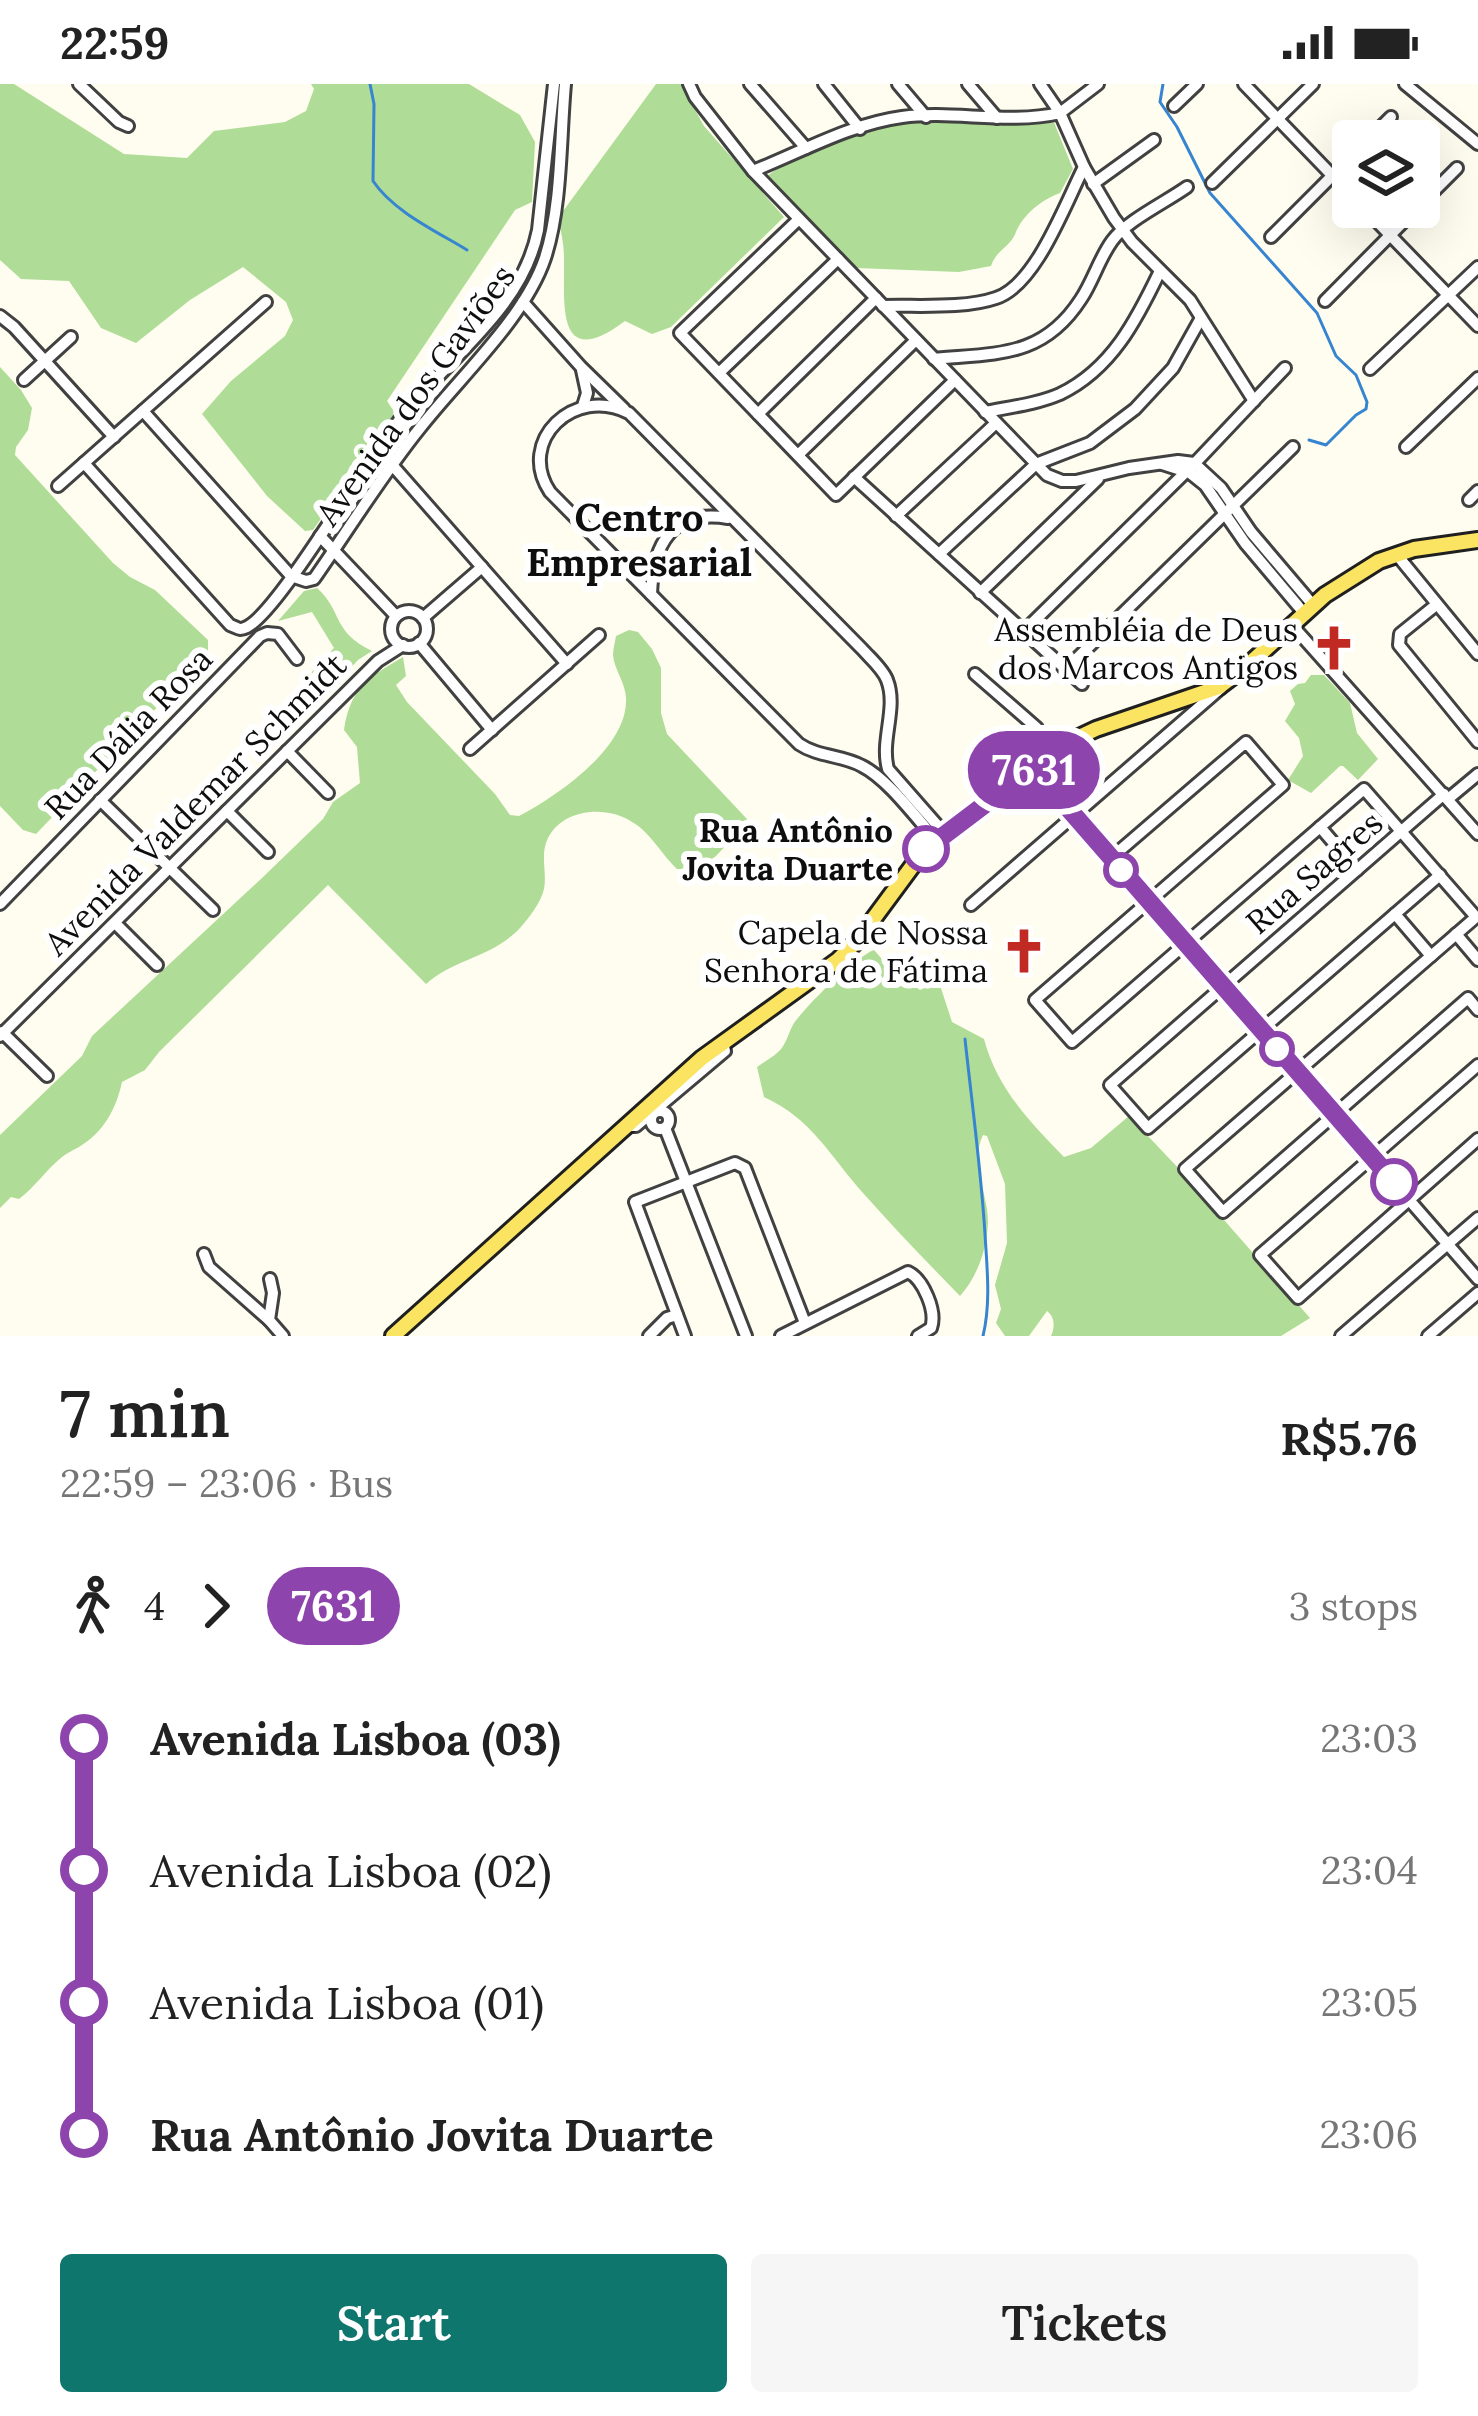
<!DOCTYPE html>
<html lang="en">
<head>
<meta charset="utf-8">
<style>
	body { margin:0; font-family:Lora,serif; background:#f6f6f6; color:#222; height:100vh; display:flex; flex-direction:column; font-size:45px; white-space:nowrap }
	* { box-sizing:border-box; margin:0 }
	p { font-size:39px; color:#767676 }
	.icon { flex:none; width:66px; height:66px; fill:none; stroke:currentColor; stroke-width:2; stroke-linecap:round; stroke-linejoin:round }
	.map { position:relative; height:1252px; overflow:hidden }
	.side { display:flex; flex-direction:column; background:#fff; flex:1 }
	.side>* { flex:none }
	.badge { padding:0 24px; border-radius:39px; font-size:42px; line-height:78px }
	.fabs { position:absolute; left:1332px; top:36px; display:grid; gap:24px }
	.fabs a { display:grid; place-items:center; width:108px; height:108px; border-radius:12px; background:#fff; box-shadow:0 12px 48px #0002; font-size:60px }
	.map>.badge { position:absolute; translate:-50% -50%; box-shadow:0 0 0 6px #fff }
	.legs { display:flex; align-items:center; gap:18px; height:132px; padding:0 60px; font-size:39px }
	.legs p { margin-inline-start:auto }
	.head { display:flex; align-items:center; justify-content:space-between; height:204px; padding:0 60px }
	h1 { font-size:66px; font-weight:600; line-height:90px }
	.action { display:flex; gap:24px; margin-top:auto; padding:24px 60px }
	.action a { flex:1; height:138px; border-radius:12px; background:#0f766e; color:#fff; font-size:48px; font-weight:600; line-height:138px; text-align:center }
	.action a+a { background:#f6f6f6; color:#222 }
	ul { padding:0 60px; list-style:none }
	li { display:flex; align-items:center; gap:42px; height:132px; font-size:45px }
	li i { display:grid; place-items:center; width:18px; height:100%; margin:0 15px; background:currentColor }
	li i::after { content:''; width:30px; height:30px; margin:-15px; border:9px solid; border-radius:50%; background:#fff }
	li p { margin-inline-start:auto }
	li:first-child i { background:linear-gradient(#0000 50%,currentColor 0) }
	li:last-child i { background:linear-gradient(currentColor 50%,#0000 0) }
	.status { display:flex; justify-content:space-between; align-items:center; height:84px; padding:0 60px; background:#fff; direction:ltr }
	.status svg { height:33px; fill:currentColor }
	.map>svg:first-child { display:block }
	.forest { fill:#afdc96 }
	.lines { fill:none; stroke-linecap:round; stroke-linejoin:round }
	.stream { stroke:#3785d0; stroke-width:3 }
	.minor-casing { stroke:#414141; stroke-width:16 }
	.major-casing { stroke:#1f1f1f; stroke-width:20 }
	.minor { stroke:#fff; stroke-width:10 }
	.major { stroke:#fbe462; stroke-width:14 }
	.line-1-casing { stroke:#fff; stroke-width:27 }
	.line-1 { stroke:#8e44ad; stroke-width:18 }
	.stop-1-dot { fill:#fff; stroke:#8e44ad; stroke-width:6 }
	.labels { text-anchor:middle; dominant-baseline:central; stroke-width:12; stroke-linejoin:round; paint-order:stroke }
	.street-label { font-size:33px; fill:#0e0e0e; stroke:#fff }
	.poi-label { font-size:33px; fill:#0e0e0e; stroke:#fff; text-anchor:end }
	.stop-label { font-size:33px; font-weight:bold; fill:#0e0e0e; stroke:#fff; text-anchor:end }
	.quarter-label { font-size:39px; font-weight:bold; fill:#0e0e0e; stroke:#fff }
</style>
</head>
<body>
<div class="status"><b>22:59</b><svg viewBox="0 0 49 12"><path d="M0 12V9h3v3zM5 12V6h3v6zM10 12V3h3v9zM15 12V0h3v12zM26 1h20v11H26zM47 4h2v5h-2z"/></svg></div>
<div class="map">
<svg width="1478" height="1252" viewBox="0 0 1478 1252">
	<rect width="100%" height="100%" fill="#fffdef"/>
	<g class="forest">
		<path d="M0,0h14l110,70 63,4 27,-27 71,-9 21,-11 8,-22 -3,-5h158l51,31 15,27 -3,60 -17,8 -128,191 8,12 -82,117 -8,1 -38,-35 -65,-82 29,-33 54,-45 8,-16 -7,-18 -43,-35 -53,33 -54,43 -35,-15 -32,-47 -48,-2 -21,-19z"/>
		<path d="M656,0h25l23,42 80,91 -113,110 -19,7 -27,-13c-71,53 -60,-20 -61,-64 0,-13 -3,-26 -6,-39z"/>
		<path d="M1053,36l20,49 -13,24c-15,5 -32,18 -40,31 -4,6 -5,13 -10,18 -8,9 -15,12 -19,24l-32,6 -102,-4 -90,-92c32,-23 107,-54 147,-55 46,0 93,6 139,-1z"/>
		<path d="M0,283l21,23 11,18 -4,22 -12,17 -1,8 98,108 17,14 25,13 53,50v14l-172,180 -13,-4 -23,-24z"/>
		<path d="M317,504c26,23 14,43 55,63l-14,9 -34,37 -17,-20 27,-29 -22,-36 -34,9 26,-30z"/>
		<path d="M629,546l9,2 14,17 9,19v45l6,21 80,85 -2,6 -29,31 -17,13h-22c-15,-14 -27,-37 -45,-47 -27,-18 -74,-13 -86,21 -5,15 1,31 -2,46 -3,13 -15,29 -24,39 -28,30 -65,30 -94,56l-98,-99 -169,167 -14,18 -23,12c-6,27 -18,50 -43,65 -6,3 -12,6 -17,10 -16,13 -27,30 -43,42l-8,-2 -11,11v-73l82,-79 10,-20 170,-158 61,-59 10,-17 27,-19 -3,-36 -13,-17c6,-42 25,-53 59,-73l3,19 -10,9 11,17 88,92 15,21 9,1c38,-20 107,-67 107,-115 1,-17 -12,-31 -13,-46 0,-6 2,-13 3,-19z"/>
		<path d="M1311,591h13l26,28 7,30 21,26 -20,21 -15,-14h-3l-29,27 -23,-13 15,-24 -4,-18 -14,-17 10,-17 -5,-13 8,-7 7,-1z"/>
		<path d="M874,866l14,16 32,24 19,-8 13,40 32,17c13,49 45,82 80,118l27,-9 38,-32 53,56 128,146 -29,18h-230c4,-9 4,-19 -4,-25l-18,25h-24l-9,-13 5,-14 -6,-24 12,-42 -2,-59 -18,-48 -4,-1c-14,29 5,57 5,87 -1,26 -10,54 -28,74 -33,-34 -65,-67 -97,-103 -33,-37 -52,-75 -99,-96l-7,-30c7,-5 18,-11 24,-18 6,-7 8,-18 13,-26 13,-18 61,-66 80,-73z"/>
	</g>
	<g class="lines">
		<g class="stream">
			<path d="M370,0l4,20 -1,77c21,31 63,50 94,69"/>
			<path d="M1163,0l-3,18 17,25 33,66 107,120 19,43 20,19 11,27 -1,7 -10,6 -30,30 -17,-5"/>
			<path d="M965,955c7,65 16,130 20,195 2,34 6,69 -2,102"/>
		</g>
		<g class="minor-casing">
			<g id="minor">
				<path d="M79,0l40,38 9,4"/>
				<path d="M689,0l6,13 58,74 294,304 15,6h14l53,-13 49,-7 16,2 27,25 30,44 62,73"/>
				<path d="M750,0l56,64"/>
				<path d="M824,0l36,45"/>
				<path d="M898,0l28,33"/>
				<path d="M968,0l29,34"/>
				<path d="M1040,0l20,29 38,-29"/>
				<path d="M1244,0l109,113"/>
				<path d="M1405,0l73,60"/>
				<path d="M1174,22l23,-22"/>
				<path d="M1367,57l24,-24"/>
				<path d="M753,87c48,-19 97,-47 149,-54 52,-7 105,8 158,-4l24,54 30,51 18,24 58,58 64,101"/>
				<path d="M1212,99l101,-99"/>
				<path d="M1093,100l61,-44"/>
				<path d="M1419,122l38,-38"/>
				<path d="M1363,123l115,119"/>
				<path d="M799,135l-119,114 156,162 119,-115"/>
				<path d="M1271,153l82,-82"/>
				<path d="M1325,217l93,-94"/>
				<path d="M523,218l58,65 43,42"/>
				<path d="M883,222c35,-1 81,3 113,-8 40,-13 69,-94 88,-131"/>
				<path d="M0,232l14,11 100,110"/>
				<path d="M934,275c63,-6 109,-1 147,-60 12,-18 18,-40 31,-58 14,-20 54,-39 75,-54"/>
				<path d="M1370,285l108,-102"/>
				<path d="M582,286l5,23 -4,13"/>
				<path d="M719,289l119,-114"/>
				<path d="M24,296l47,-43"/>
				<path d="M143,327l148,165"/>
				<path d="M985,328c25,-5 52,-8 75,-18 52,-25 77,-75 100,-123"/>
				<path d="M758,330l118,-116"/>
				<path d="M1406,363l72,-69"/>
				<path d="M379,366l188,214"/>
				<path d="M798,371l118,-115"/>
				<path d="M84,379l146,162c8,3 9,6 17,2 25,-13 82,-105 100,-131 19,-28 37,-57 58,-83 47,-58 118,-106 133,-183l16,-146"/>
				<path d="M1162,380l28,9 15,12 40,58 59,70"/>
				<path d="M854,393l228,207"/>
				<path d="M58,402l208,-184"/>
				<path d="M1469,416l9,-9"/>
				<path d="M896,432l100,-93"/>
				<path d="M320,452l76,80"/>
				<path d="M939,470l97,-90 54,-21 45,-34 38,-41 28,-50"/>
				<path d="M1397,471l81,99"/>
				<path d="M291,492l15,5 8,-2c35,-50 68,-104 106,-151 39,-50 105,-110 125,-170 17,-52 15,-119 20,-174"/>
				<path d="M980,509l118,-114"/>
				<path d="M651,510c2,-50 21,-85 77,-76"/>
				<path d="M1436,521l-36,29 -1,11 79,97"/>
				<circle cx="409" cy="545" r="18"/>
				<path d="M423,534l59,-51"/>
				<path d="M1291,540l187,210"/>
				<path d="M1023,548l173,-170 89,-94"/>
				<path d="M419,559l73,87"/>
				<path d="M1065,586l228,-223"/>
				<path d="M975,590l62,54 -32,42 -2,7 6,10"/>
				<path d="M470,665l129,-114"/>
				<path d="M287,667l41,42"/>
				<path d="M1033,684l445,511"/>
				<path d="M1448,715l30,-25"/>
				<path d="M100,716l113,110"/>
				<path d="M227,727l41,41"/>
				<path d="M1320,743l37,43"/>
				<path d="M937,757c-21,-23 -49,-62 -75,-75 -20,-11 -44,-9 -63,-22l-249,-252c-34,-51 24,-107 79,-79l233,236c8,9 21,20 25,31 11,28 -7,60 1,89l57,65"/>
				<path d="M1111,774l135,-116 37,43 -248,215 37,42 292,-253 112,128 -291,252 38,43 245,-214 10,12"/>
				<path d="M1440,791l-292,253 -38,-43 334,-291"/>
				<path d="M0,820l260,-268 7,-3 11,1 19,25"/>
				<path d="M971,821l250,-217"/>
				<path d="M1395,830l36,42"/>
				<path d="M115,839l42,42"/>
				<path d="M1456,850l22,26"/>
				<path d="M2,948l45,44"/>
				<path d="M0,952l378,-375 25,-16"/>
				<path d="M1478,981l-218,190 38,43 180,-159"/>
				<circle cx="660" cy="1036" r="9"/>
				<path d="M629,1042h7l89,-75 -2,-9"/>
				<path d="M665,1044l81,208"/>
				<path d="M204,1170l5,13 60,53"/>
				<path d="M270,1195l3,14 -4,27 14,16"/>
				<path d="M649,1252l18,-18 10,-3"/>
				<path d="M685,1252l-50,-134 100,-39 10,5 60,155"/>
				<path d="M781,1252l127,-64c15,7 29,39 23,56l-13,8"/>
				<path d="M1341,1252l137,-118"/>
				<path d="M1428,1252l50,-43"/>
			</g>
		</g>
		<g class="major-casing">
			<path id="major" d="M393,1252l309,-278 136,-98 19,-19 65,-88 140,-108 34,-16 123,-42 29,-22 77,-70 54,-34 35,-12 64,-9"/>
		</g>
		<use href="#minor" class="minor"/>
		<use href="#major" class="major"/>
	</g>
	<g class="lines">
		<g class="line-1-casing">
			<path id="line-1" d="M926,765l107,-81 361,414"/>
		</g>
		<use href="#line-1" class="line-1"/>
	</g>
	<defs>
		<g id="church-bare" transform="scale(3.6)"><path d="M-1.2-6h2.4v3.5h3.3v2.4h-3.3V6h-2.4V-.1h-3.3v-2.4h3.3Z" fill="#c12a22" stroke="#fff" stroke-width="2.5" paint-order="stroke"/></g>
	</defs>
	<g fill-rule="evenodd">
		<use href="#church-bare" x="1334" y="564"/>
		<use href="#church-bare" x="1024" y="867"/>
	</g>
	<g class="stop-1-dot">
		<circle cx="926" cy="765" r="21"/>
		<circle cx="1121" cy="786" r="15"/>
		<circle cx="1277" cy="965" r="15"/>
		<circle cx="1394" cy="1098" r="21"/>
	</g>
	<g class="labels">
		<g class="street-label">
			<text transform="translate(415 311) rotate(-54)">Avenida dos Gaviões</text>
			<text transform="translate(128 649) rotate(-46)">Rua Dália Rosa</text>
			<text transform="translate(195 720) rotate(-45)">Avenida Valdemar Schmidt</text>
			<text transform="translate(1314 788) rotate(-41)">Rua Sagres</text>
		</g>
		<g class="poi-label">
			<text x="1298" y="545">Assembléia de Deus<tspan x="1298" dy="38">dos Marcos Antigos</tspan></text>
			<text x="988" y="848">Capela de Nossa<tspan x="988" dy="38">Senhora de Fátima</tspan></text>
		</g>
		<g class="stop-label">
			<text x="893" y="746">Rua Antônio<tspan x="893" dy="38">Jovita Duarte</tspan></text>
		</g>
		<g class="quarter-label">
			<text x="639" y="433">Centro<tspan x="639" dy="45">Empresarial</tspan></text>
		</g>
	</g>
</svg>
<div class="fabs">
<a><svg class="icon" aria-label="layers" viewBox="0 0 24 24"><path d="M12 4l9 5-9 5-9-5zM3 14l9 5 9-5"/></svg></a>
</div>
<b class="badge" style="left:1034px;top:686px;background:#8e44ad;color:#fff">7631</b>
</div>
<section class="side">
<div class="head"><div><h1>7 min</h1><p>22:59 – 23:06 · Bus</p></div><b>R$5.76</b></div>
<div class="legs"><svg class="icon" aria-label="walk" viewBox="0 0 24 24"><circle cx="13" cy="4" r="2"/><path d="M13 8l-2 6 4 7M11 14l-3 7M7 12l3-4h3l4 4"/></svg>4<svg class="icon" aria-label="forward" viewBox="0 0 24 24"><path d="M9 5l7 7-7 7"/></svg><b class="badge" style="background:#8e44ad;color:#fff">7631</b><p>3 stops</p></div>
<ul>
<li><i style="color:#8e44ad"></i><b>Avenida Lisboa (03)</b><p>23:03</p></li>
<li><i style="color:#8e44ad"></i><span>Avenida Lisboa (02)</span><p>23:04</p></li>
<li><i style="color:#8e44ad"></i><span>Avenida Lisboa (01)</span><p>23:05</p></li>
<li><i style="color:#8e44ad"></i><b>Rua Antônio Jovita Duarte</b><p>23:06</p></li>
</ul>
<div class="action"><a>Start</a><a>Tickets</a></div>
</section>
</body>
</html>
